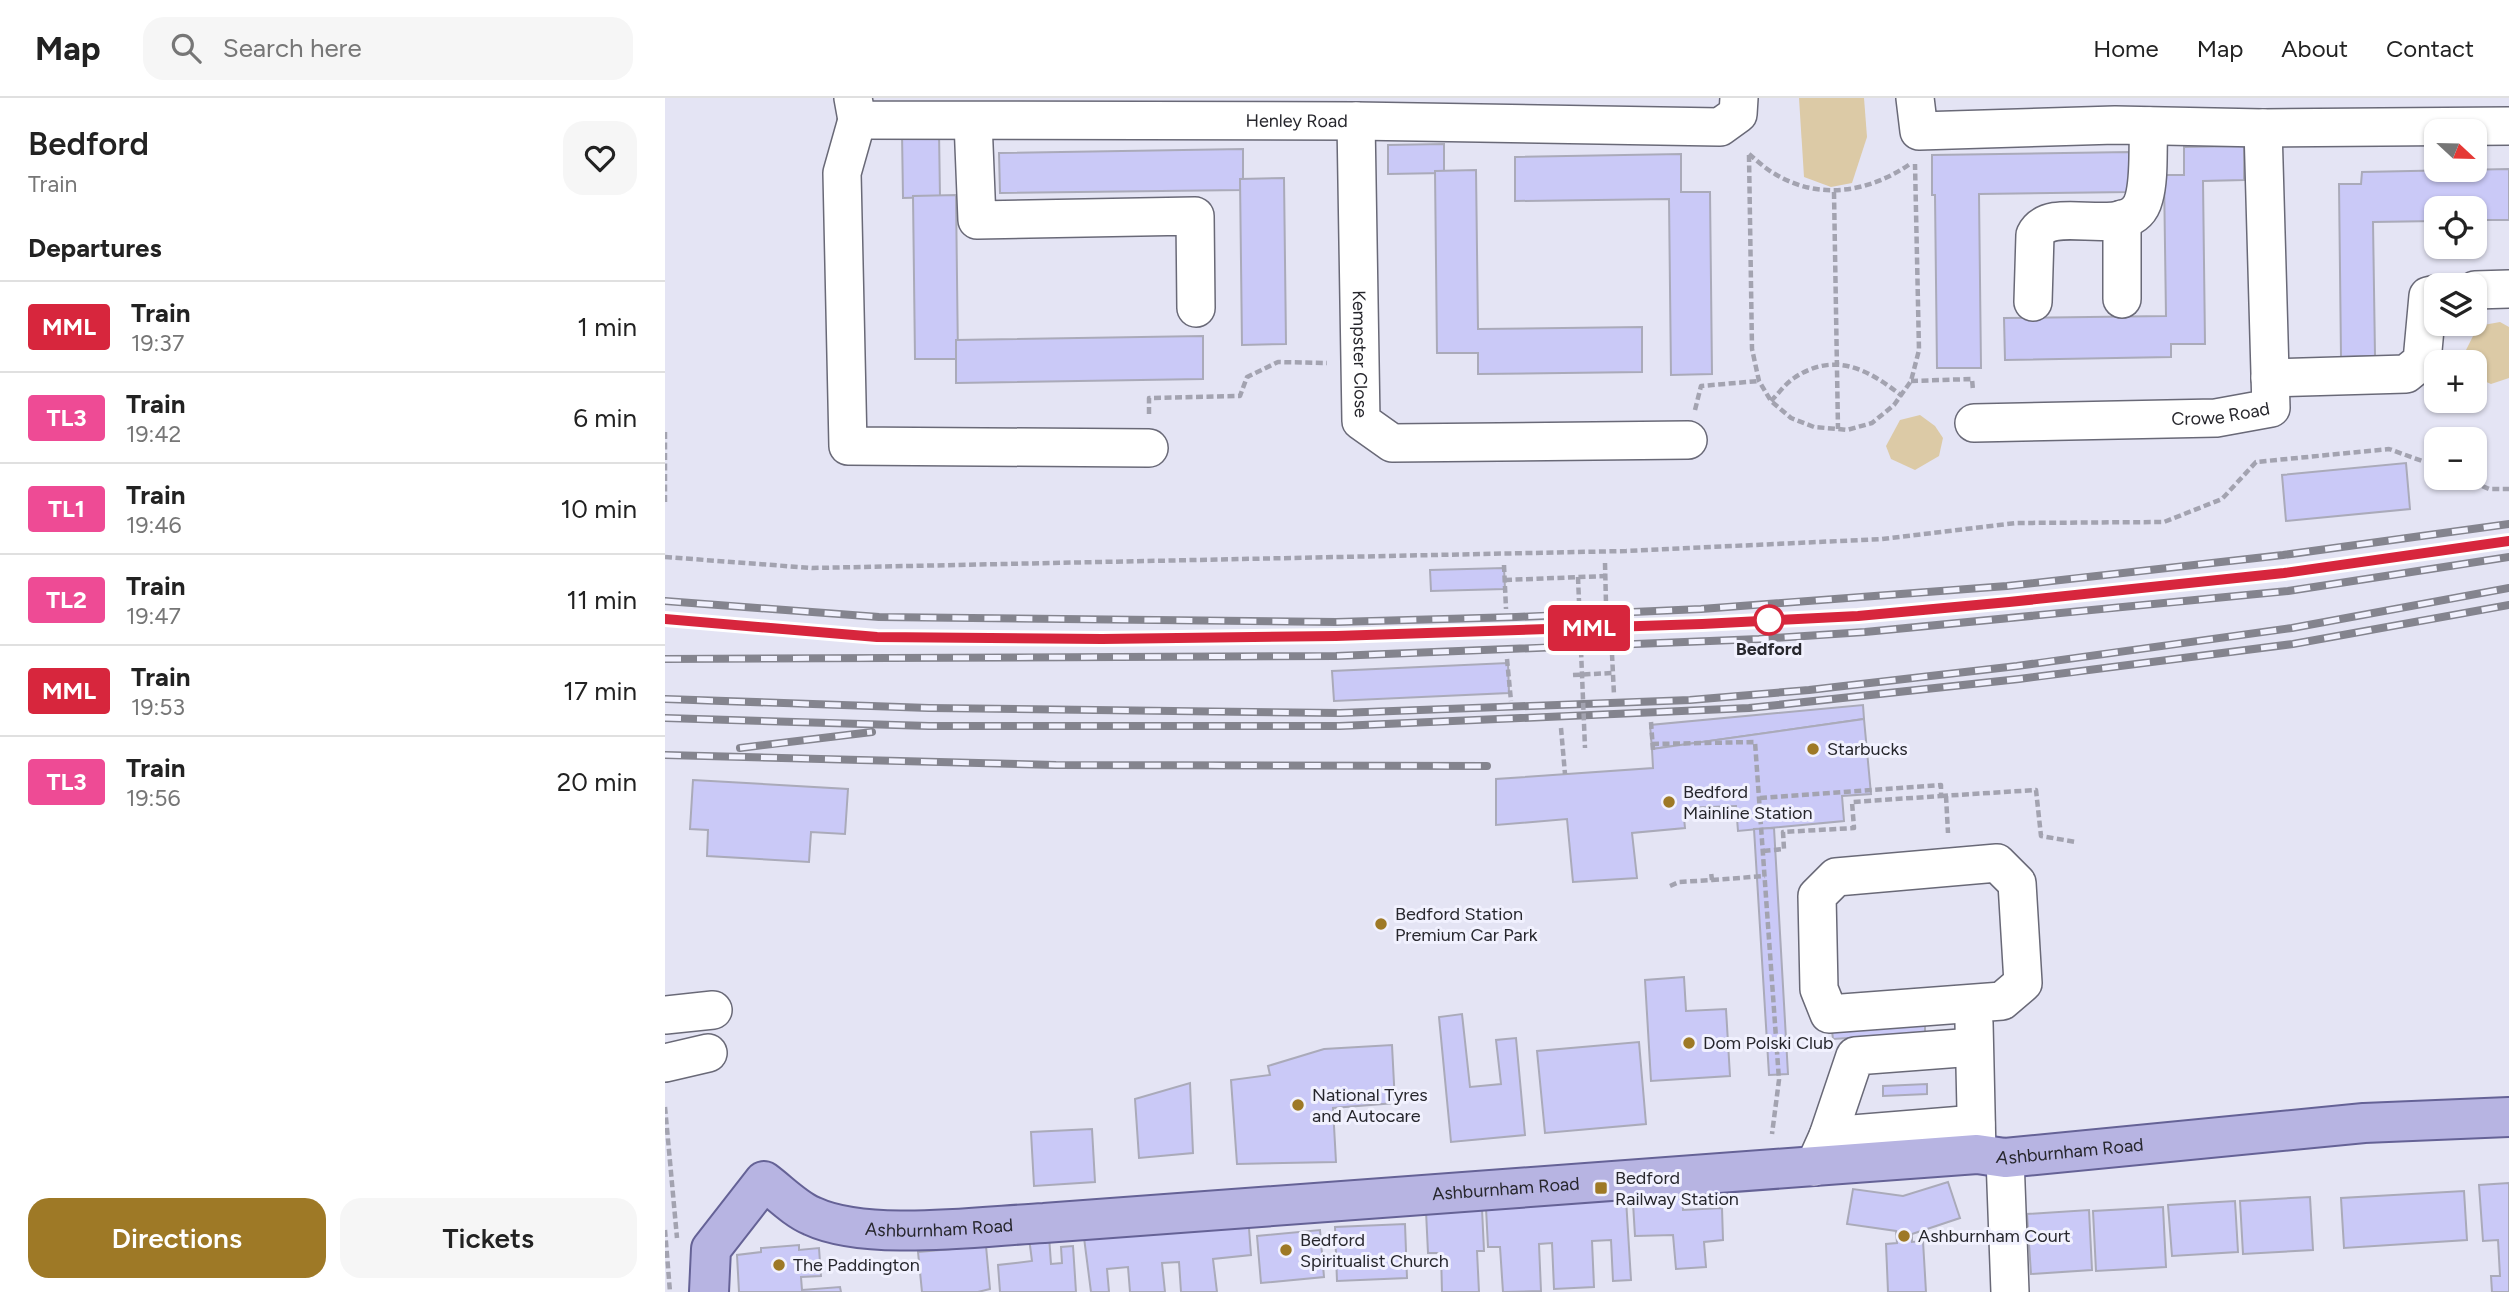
<!DOCTYPE html>
<html lang="en">
<head>
<meta charset="utf-8">
<style>
	body { margin:0; font-family:Figtree,sans-serif; background:#f6f6f6; color:#222; height:100vh; display:flex; flex-direction:column; font-size:26px; white-space:nowrap }
	* { box-sizing:border-box; margin:0 }
	p { font-size:23px; color:#767676 }
	.icon { flex:none; width:38px; height:38px; fill:none; stroke:currentColor; stroke-width:2; stroke-linecap:round; stroke-linejoin:round }
	.map { position:relative; flex:1; overflow:hidden }
	.sheet { display:flex; flex-direction:column; background:#fff; width:665px }
	.sheet>* { flex:none }
	.badge { padding:0 14px; border-radius:5px; font-size:24px; line-height:46px }
	.needle { width:46px; rotate:112deg }
	.buttons { position:absolute; left:1759px; top:21px; display:grid; gap:14px }
	.buttons a { display:grid; place-items:center; width:63px; height:63px; border-radius:14px; background:#fff; box-shadow:0 2px 5px #0004; font-size:35px }
	.map>.badge { position:absolute; translate:-50% -50%; box-shadow:0 0 0 4px #fff }
	h2 { padding:0 28px; font-size:26px; line-height:63px }
	.round { display:grid; place-items:center; flex:none; width:74px; height:74px; border-radius:21px; background:#f6f6f6 }
	.summary { display:flex; align-items:center; justify-content:space-between; height:119px; padding:0 28px }
	h1 { font-size:33px; font-weight:600; line-height:52px }
	.primary-button { display:flex; gap:14px; margin-top:auto; padding:14px 28px }
	.primary-button a { flex:1; height:80px; border-radius:21px; background:#9e7926; color:#fff; font-size:28px; font-weight:600; line-height:80px; text-align:center }
	.primary-button a+a { background:#f6f6f6; color:#222 }
	ul { padding:0; list-style:none }
	li { display:flex; align-items:center; gap:21px; height:91px; padding:0 28px; border-top:2px solid #e0e0e0 }
	li div { flex:1 }
	li b { display:block; font-size:26px }
	li em { font-style:normal }
	li .badge { min-width:77px; font-weight:700; text-align:center }
	header { display:flex; align-items:center; gap:42px; box-sizing:border-box; height:98px; padding:0 35px; background:#fff; border-bottom:2px solid #e0e0e0 }
	header strong { font-size:33px }
	nav { display:flex; gap:38px; margin-inline-start:auto; font-size:24px }
	.search { width:490px; height:63px; background:#f6f6f6; display:flex; align-items:center; gap:18px; box-sizing:border-box; padding:0 24px; border-radius:21px; color:#767676; font-size:26px }
	main { display:flex; flex:1; min-height:0 }
	.map>svg:first-child { display:block }
	.green { fill:#dccaa6 }
	.building { fill:#cac9f7; stroke:#aaaab9; stroke-width:2 }
	.lines { fill:none; stroke-linecap:round; stroke-linejoin:round }
	.minor-casing { stroke:#696977; stroke-width:40 }
	.major-casing { stroke:#656296; stroke-width:42 }
	.path { stroke:#a3a3b0; stroke-width:4.5; stroke-dasharray:7 3.5; stroke-linecap:butt }
	.minor { stroke:#fff; stroke-width:37 }
	.major { stroke:#b7b4e2; stroke-width:38 }
	.rail-casing { stroke:#84848e; stroke-width:8 }
	.rail { stroke:#f1f1fe; stroke-width:5; stroke-dasharray:16; stroke-linecap:butt }
	.path-bridge { stroke:#a3a3b0; stroke-width:4.5; stroke-dasharray:7 3.5; stroke-linecap:butt }
	.line-casing { stroke:#fff; stroke-width:16 }
	.line { stroke:#d7263d; stroke-width:10 }
	.stop-dot { fill:#fff; stroke:#d7263d; stroke-width:3.5 }
	.poi-dot { fill:#9e7926; stroke:#f1f1fe; stroke-width:2.5 }
	.labels { text-anchor:middle; dominant-baseline:central; stroke-width:6; stroke-linejoin:round; paint-order:stroke }
	.street-label { font-size:18px; fill:#27272d; stroke:#f1f1fe }
	.stop-label { font-size:18px; font-weight:bold; fill:#27272d; stroke:#f1f1fe }
	.poi-label { font-size:18px; fill:#27272d; stroke:#f1f1fe; text-anchor:start }
</style>
</head>
<body>
<header>
<strong>Map</strong>
<div class="search"><svg class="icon" aria-label="search" viewBox="0 0 24 24"><circle cx="10" cy="10" r="6"/><path d="M15 15l6 6"/></svg>Search here</div>
<nav><a>Home</a><a>Map</a><a>About</a><a>Contact</a></nav>
</header>
<main>
<section class="sheet">
<div class="summary"><div><h1>Bedford</h1><p>Train</p></div><a class="round"><svg class="icon" aria-label="heart" viewBox="0 0 24 24"><path d="M12 20l-8-8c-3-5 5-10 8-4 3-6 11-1 8 4z"/></svg></a></div>
<h2>Departures</h2>
<ul>
<li><span class="badge" style="background:#d7263d;color:#fff">MML</span><div><b>Train</b><p>19:37</p></div><em>1 min</em></li>
<li><span class="badge" style="background:#ee4b95;color:#fff">TL3</span><div><b>Train</b><p>19:42</p></div><em>6 min</em></li>
<li><span class="badge" style="background:#ee4b95;color:#fff">TL1</span><div><b>Train</b><p>19:46</p></div><em>10 min</em></li>
<li><span class="badge" style="background:#ee4b95;color:#fff">TL2</span><div><b>Train</b><p>19:47</p></div><em>11 min</em></li>
<li><span class="badge" style="background:#d7263d;color:#fff">MML</span><div><b>Train</b><p>19:53</p></div><em>17 min</em></li>
<li><span class="badge" style="background:#ee4b95;color:#fff">TL3</span><div><b>Train</b><p>19:56</p></div><em>20 min</em></li>
</ul>
<div class="primary-button"><a>Directions</a><a>Tickets</a></div>
</section>
<div class="map">
<svg width="1844" height="1194" viewBox="0 0 1844 1194">
	<rect width="100%" height="100%" fill="#e4e4f4"/>
	<g class="green">
		<path d="M1134,0h65l3,39 -15,46 -21,4 -27,-10z"/>
		<path d="M1835,224l9,5v51l-18,6 -16,-7v-15h-6l-4,-10 13,-26z"/>
		<path d="M1255,317l15,11 8,12 -4,18 -24,14 -24,-11 -5,-13 14,-26z"/>
	</g>
	<g class="building">
		<path d="M274,34l1,65 -37,1 -1,-65z"/>
		<path d="M779,46v29l-56,1v-29z"/>
		<path d="M1579,48v34l-41,1 2,163h-34v13l-166,3 -1,-42 162,-2 -2,-141h20v-28z"/>
		<path d="M578,51v41l-243,3 -1,-40z"/>
		<path d="M1464,54v40l-150,2 2,174h-44l-2,-173h-3v-40z"/>
		<path d="M1016,56v38h29l2,182 -41,1 -2,-176 -154,2v-44z"/>
		<path d="M1844,71v51h-34v-12h-39v13l-63,1 2,134 -34,1 -2,-173h22l1,-12z"/>
		<path d="M811,72l2,159 164,-2v45l-164,2v-21h-41l-2,-182z"/>
		<path d="M619,80l2,166 -44,1 -2,-166z"/>
		<path d="M291,97l2,164h-43l-2,-163z"/>
		<path d="M538,238v43l-247,4v-43z"/>
		<path d="M1741,365l4,46 -124,12 -4,-46z"/>
		<path d="M839,470l1,21 -74,2 -1,-21z"/>
		<path d="M843,565l1,30 -175,8 -2,-30z"/>
		<path d="M1198,607l1,14 -212,30 -2,-24z"/>
		<path d="M1199,621l7,75 -29,2 2,25 -106,10 -2,-25 -53,2 2,20 -53,5 5,45 -64,4 -6,-63 -71,6v-46l157,-11 -1,-19z"/>
		<path d="M28,682l155,9 -3,45 -34,-2 -2,30 -102,-6 1,-26 -18,-1z"/>
		<path d="M1109,730l14,246 -19,1 -15,-246z"/>
		<path d="M1019,879l2,34 40,-2 4,67 -79,5 -6,-101z"/>
		<path d="M797,916l8,73 31,-3 -5,-44 20,-2 9,97 -74,7 -12,-125z"/>
		<path d="M1260,927v8l-92,6 -1,-8z"/>
		<path d="M974,944l7,82 -101,9 -8,-82z"/>
		<path d="M727,947l3,58 -62,5 3,54 -99,2 -6,-84 39,-5 -2,-9 56,-17z"/>
		<path d="M525,985l3,70 -54,5 -4,-59z"/>
		<path d="M1262,986v10l-44,2v-10z"/>
		<path d="M427,1031l3,53 -61,4 -3,-54z"/>
		<path d="M1283,1084l12,36 -48,16v8l11,-1 3,51h-38l-2,-48 11,-1 -1,-12 -49,-7 6,-35 50,7z"/>
		<path d="M1016,1085l2,27 39,-2 1,32 -19,2 2,25 -30,2 -3,-34 -38,1 -3,-50z"/>
		<path d="M1844,1085v109h-17l-1,-16h9l-2,-36 -15,1 -4,-56z"/>
		<path d="M1799,1093l3,49 -123,8 -3,-50z"/>
		<path d="M1645,1099l3,53 -70,4 -3,-53z"/>
		<path d="M961,1101l5,81 -18,1 -2,-41 -19,1 2,46 -40,2 -2,-46 -13,1 2,47 -38,1 -3,-45h-12l-2,-39z"/>
		<path d="M1570,1103l3,51 -66,4 -4,-51z"/>
		<path d="M1498,1109l3,60 -70,4 -3,-60z"/>
		<path d="M817,1111l2,42h-7l2,41h-37l-1,-39h-13l-2,-42z"/>
		<path d="M1424,1112l3,60 -61,4 -4,-60z"/>
		<path d="M583,1117l3,40 -38,4 4,33h-36l-2,-30 -17,1 3,29h-35l-2,-25 -21,2 2,23h-18l-8,-62z"/>
		<path d="M740,1126l2,54 -70,3 -2,-54z"/>
		<path d="M655,1132l4,47 -63,6 -4,-47z"/>
		<path d="M384,1138l2,28 11,-1 -1,-16 12,-1 3,46h-76l-2,-27 34,-4 -3,-23z"/>
		<path d="M134,1147v5l20,-2 2,28 -20,1 1,13 38,-3 1,5h-102l-2,-37 24,-3v-4z"/>
		<path d="M321,1148l4,43 -12,3h-56l-4,-40z"/>
	</g>
	<g class="lines">
		<g class="minor-casing">
			<g id="minor">
				<path id="s1" d="M188,0l4,22 499,1 364,6 18,-13 1,-16"/>
				<path d="M1250,0l4,33 196,-6 148,3 246,-2"/>
				<path d="M192,22l-15,53 6,273 301,2"/>
				<path d="M308,23l4,99 218,-4 1,92"/>
				<path id="s2" d="M691,23l5,300 31,22 296,-3"/>
				<path d="M1810,192l34,-1"/>
				<path d="M1457,201v-80"/>
				<path d="M1368,204l2,-67c17,-35 97,11 109,-37 6,-22 3,-49 5,-72"/>
				<path d="M1605,280l136,-4 16,-13 6,-65 8,-2"/>
				<path id="s3" d="M1309,325l242,-5 55,-10 -8,-280"/>
				<path d="M1332,765l20,20 6,100 -21,18 -173,13 -10,-25 -2,-93 19,-19z"/>
				<path d="M0,917l48,-5"/>
				<path d="M1309,925l3,131"/>
				<path d="M0,965l43,-10"/>
				<path d="M1163,1038l148,-12"/>
				<path d="M1340,1060l5,134"/>
				<path d="M1149,1069l14,-31 27,-80 119,-9"/>
			</g>
		</g>
		<g class="major-casing">
			<g id="major">
				<path id="s4" d="M44,1194l2,-43 53,-68c15,11 31,28 48,35 55,26 170,10 232,7l933,-69 28,4 359,-35 145,-6"/>
			</g>
		</g>
		<g class="path">
			<path d="M1084,56c8,7 17,15 26,20 45,27 94,18 135,-10"/>
			<path d="M1084,57l3,194 7,32 12,20 20,17 23,9 24,2 9,1 25,-7 22,-18 17,-24 8,-31 -4,-186"/>
			<path d="M1169,94l4,237"/>
			<path d="M1246,283l61,-2 1,11"/>
			<path d="M1106,303c7,-7 14,-17 23,-23 40,-27 74,-9 108,18"/>
			<path d="M1030,312l6,-24 58,-5"/>
			<path d="M484,316v-16l91,-2 7,-19 31,-15 49,1"/>
			<path d="M0,334v70"/>
			<path d="M1798,380l26,11h20"/>
			<path d="M0,459l147,11 814,-17 256,-12 134,-16 148,-1 58,-23 34,-37 133,-13 47,17"/>
			<path d="M940,465l1,41"/>
			<path d="M839,467l2,44"/>
			<path d="M840,482l101,-4"/>
			<path d="M947,556l2,41"/>
			<path d="M842,561l4,42"/>
			<path d="M908,577l39,-2"/>
			<path d="M986,624l2,28"/>
			<path d="M896,630l4,46"/>
			<path d="M987,646l103,-2 24,338 -7,54"/>
			<path d="M1276,698l95,-6 5,46 35,6"/>
			<path d="M1281,698l2,37"/>
			<path d="M1095,700l181,-13v11l-89,6 2,26 -71,4 1,17 -21,2"/>
			<path d="M1047,782l53,-4"/>
			<path d="M1005,788l9,-4 33,-2 -1,-8"/>
			<path d="M0,1009l12,131"/>
			<path d="M0,1132l5,62"/>
		</g>
		<use href="#minor" class="minor"/>
		<use href="#major" class="major"/>
		<g class="rail-casing">
			<g id="rail">
				<path d="M0,503l214,16 457,5 180,-5 185,-8 306,-23 276,-31 226,-31"/>
				<path d="M0,521l212,18 225,2 234,-3 366,-12 156,-8 151,-14 275,-29 225,-32"/>
				<path d="M0,561l671,-3 423,-17 106,-7 423,-41 221,-34"/>
				<path d="M0,601l264,9 411,5 350,-13 119,-10 208,-24 275,-38 217,-40"/>
				<path d="M0,620l264,8h411l409,-18 270,-29 274,-35 216,-39"/>
				<path d="M75,650l132,-16"/>
				<path d="M0,657l391,10 431,1"/>
			</g>
		</g>
		<use href="#rail" class="rail"/>
		<path class="path-bridge" d="M913,479l7,171"/>
	</g>
	<g class="lines">
		<g class="line-casing">
			<path id="line" d="M0,521l212,18 225,2 234,-3 366,-12 156,-8 151,-14 275,-29 225,-32"/>
		</g>
		<use href="#line" class="line"/>
	</g>
	<circle class="stop-dot" cx="1104" cy="522" r="14"/>
	<g class="poi-dot">
		<circle cx="1148" cy="651" r="7"/>
		<circle cx="1004" cy="704" r="7"/>
		<circle cx="716" cy="826" r="7"/>
		<circle cx="1024" cy="945" r="7"/>
		<circle cx="633" cy="1007" r="7"/>
		<rect x="929" y="1083" width="14" height="14" rx="3.5"/>
		<circle cx="1239" cy="1138" r="7"/>
		<circle cx="621" cy="1152" r="7"/>
		<circle cx="114" cy="1167" r="7"/>
	</g>
	<g class="labels">
		<g class="street-label">
			<text stroke="none"><textPath href="#s1" startOffset="462">Henley Road</textPath></text>
			<text stroke="none"><textPath href="#s2" startOffset="233">Kempster Close</textPath></text>
			<text stroke="none"><textPath href="#s3" startOffset="247">Crowe Road</textPath></text>
			<text stroke="none"><textPath href="#s4" startOffset="1452">Ashburnham Road</textPath></text>
			<text stroke="none"><textPath href="#s4" startOffset="886">Ashburnham Road</textPath></text>
			<text stroke="none"><textPath href="#s4" startOffset="318">Ashburnham Road</textPath></text>
		</g>
		<g class="stop-label">
			<text x="1104" y="551">Bedford</text>
		</g>
		<g class="poi-label">
			<text x="1162" y="651">Starbucks</text>
			<text x="1018" y="694">Bedford<tspan x="1018" dy="21">Mainline Station</tspan></text>
			<text x="730" y="816">Bedford Station<tspan x="730" dy="21">Premium Car Park</tspan></text>
			<text x="1038" y="945">Dom Polski Club</text>
			<text x="647" y="997">National Tyres<tspan x="647" dy="21">and Autocare</tspan></text>
			<text x="950" y="1080">Bedford<tspan x="950" dy="21">Railway Station</tspan></text>
			<text x="1253" y="1138">Ashburnham Court</text>
			<text x="635" y="1142">Bedford<tspan x="635" dy="21">Spiritualist Church</tspan></text>
			<text x="128" y="1167">The Paddington</text>
		</g>
	</g>
</svg>
<div class="buttons">
<a><svg class="needle" viewBox="-14 -14 28 28"><path d="M0-13l5 13h-10z" fill="#e53935"/><path d="M0 13l5-13h-10z" fill="#767676"/></svg></a>
<a><svg class="icon" aria-label="locate" viewBox="0 0 24 24"><circle cx="12" cy="12" r="6"/><path d="M12 2v4M12 18v4M2 12h4M18 12h4"/></svg></a>
<a><svg class="icon" aria-label="layers" viewBox="0 0 24 24"><path d="M12 4l9 5-9 5-9-5zM3 14l9 5 9-5"/></svg></a>
<a>+</a>
<a>−</a>
</div>
<b class="badge" style="left:924px;top:530px;background:#d7263d;color:#fff">MML</b>
</div>
</main>
</body>
</html>
